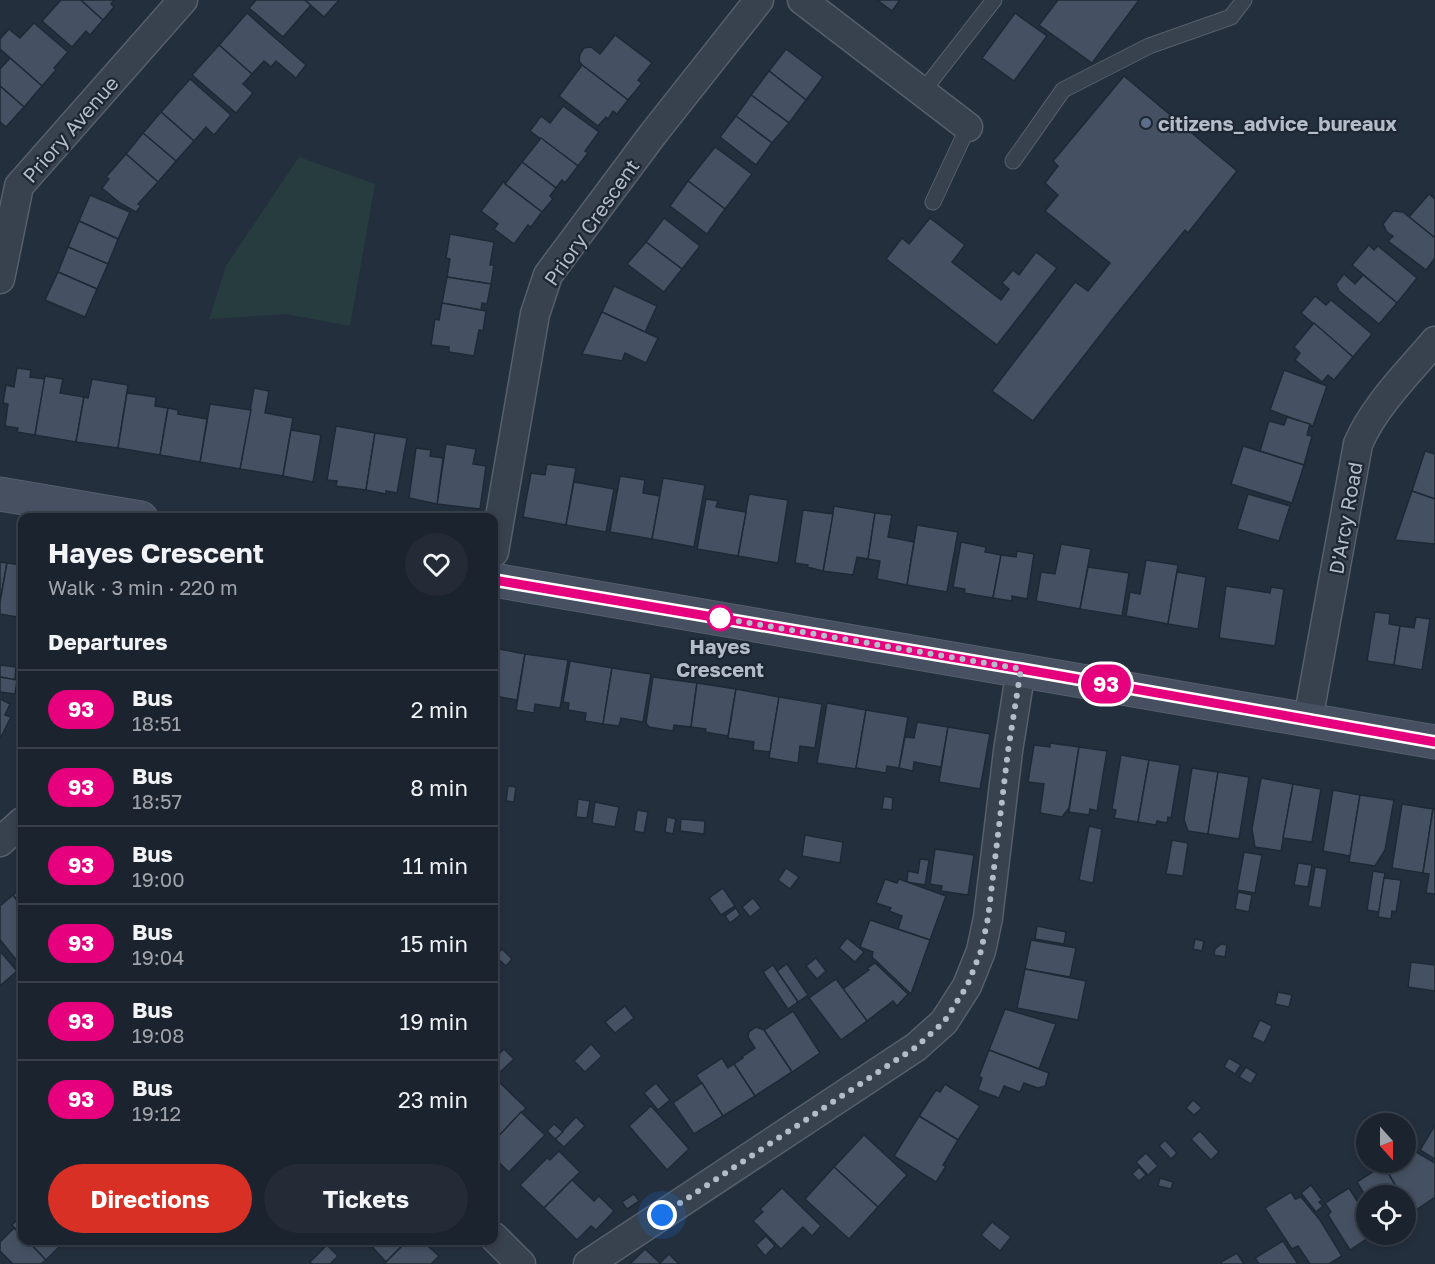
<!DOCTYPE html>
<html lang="en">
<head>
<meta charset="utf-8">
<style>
	body { margin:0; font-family:"Golos Text",sans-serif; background:#242b36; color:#f1f3f6; height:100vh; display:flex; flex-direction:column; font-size:22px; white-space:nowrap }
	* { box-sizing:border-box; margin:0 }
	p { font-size:20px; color:#a0a4aa }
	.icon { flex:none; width:33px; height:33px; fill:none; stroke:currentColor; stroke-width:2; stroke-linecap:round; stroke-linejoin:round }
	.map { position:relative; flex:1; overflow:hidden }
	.side { position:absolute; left:18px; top:513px; width:480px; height:732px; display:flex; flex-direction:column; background:#1b232e; border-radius:12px; box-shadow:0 3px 9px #0003,0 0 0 2px #39404a }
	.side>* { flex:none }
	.badge { padding:0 12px; border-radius:20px; font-size:21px; line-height:39px }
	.needle { width:39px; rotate:159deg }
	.tools { position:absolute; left:1356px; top:1113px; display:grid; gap:12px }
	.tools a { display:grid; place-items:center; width:60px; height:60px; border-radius:50%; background:#1b232e; box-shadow:0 3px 9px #0003,0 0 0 2px #39404a; font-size:30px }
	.you { position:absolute; width:30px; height:30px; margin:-15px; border:4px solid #fff; border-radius:50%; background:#1a73e8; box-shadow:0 0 0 9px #1a73e833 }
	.map>.badge { position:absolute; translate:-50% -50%; box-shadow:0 0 0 3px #fff }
	h2 { padding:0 30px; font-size:22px; line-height:54px }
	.round { display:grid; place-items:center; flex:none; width:63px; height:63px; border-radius:32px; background:#242b36 }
	.overview { display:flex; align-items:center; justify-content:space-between; height:102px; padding:0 30px }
	h1 { font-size:28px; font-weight:700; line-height:45px }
	.button { display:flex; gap:12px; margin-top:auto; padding:12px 30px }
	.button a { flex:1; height:69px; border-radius:36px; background:#d93025; color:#fff; font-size:24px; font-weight:700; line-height:69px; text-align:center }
	.button a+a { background:#242b36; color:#f1f3f6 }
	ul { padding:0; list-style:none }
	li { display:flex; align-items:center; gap:18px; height:78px; padding:0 30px; border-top:2px solid #39404a }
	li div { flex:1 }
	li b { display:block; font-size:22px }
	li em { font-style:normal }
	li .badge { min-width:66px; font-weight:700; text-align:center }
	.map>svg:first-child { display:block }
	.green { fill:#263c3f }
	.building { fill:#455162; stroke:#1f2835; stroke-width:1.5 }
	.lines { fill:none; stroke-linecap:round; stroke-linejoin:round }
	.lane-casing { stroke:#565f6c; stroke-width:17 }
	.street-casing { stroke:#565f6c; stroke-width:31 }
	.secondary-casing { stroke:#565f6c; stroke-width:35 }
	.lane { stroke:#38414e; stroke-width:15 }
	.street { stroke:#38414e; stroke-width:28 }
	.secondary { stroke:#465061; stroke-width:33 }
	.line-casing { stroke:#fff; stroke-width:14 }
	.line { stroke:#e6007e; stroke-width:9 }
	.walk { stroke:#b4bcc9; stroke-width:6; stroke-dasharray:0 10.8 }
	.service-dot { fill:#5c6f8a; stroke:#1d2633; stroke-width:2 }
	.stop-dot { fill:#fff; stroke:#e6007e; stroke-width:3 }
	.labels { text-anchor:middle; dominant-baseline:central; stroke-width:4.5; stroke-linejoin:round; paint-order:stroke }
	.poi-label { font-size:20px; font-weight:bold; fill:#b4bcc9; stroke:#1d2633; text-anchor:start }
	.street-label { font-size:20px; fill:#b4bcc9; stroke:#1d2633 }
	.stop-label { font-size:20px; font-weight:bold; fill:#b4bcc9; stroke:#1d2633 }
</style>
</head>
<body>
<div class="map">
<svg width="1435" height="1264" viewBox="0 0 1435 1264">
	<rect width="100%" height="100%" fill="#242f3e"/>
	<path class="green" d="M299,157l76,27 -25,142 -64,-12 -77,5 17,-53z"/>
	<g class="building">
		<path d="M61,0h20l22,20 -13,15 -4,-4 -14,16 -30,-26z"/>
		<path d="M81,0h33l-3,4 3,3 -11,13z"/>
		<path d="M256,0h49l6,5 -28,32 -34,-29z"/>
		<path d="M305,0h34l-15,17z"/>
		<path d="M877,0h23l-8,11z"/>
		<path d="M1058,0h81l-47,63 -53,-38z"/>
		<path d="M247,13l59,52 -10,13 -20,-17 -5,6 -7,-6 -12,13 -33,-29z"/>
		<path d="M1015,13l32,23 -33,45 -32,-23z"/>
		<path d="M34,23l34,29 -14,16 2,2 -14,16 -42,-37v-10l9,-10 11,9z"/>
		<path d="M615,35l37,28 -14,17 4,3 -14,17 -46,-35 -3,-4 1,-7 4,-6 7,-1 9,7z"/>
		<path d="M219,45l33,29 -9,10 10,9 -17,20 -44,-38z"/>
		<path d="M786,49l37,28 -17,23 -37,-29z"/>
		<path d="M10,58l32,28 -18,21 -24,-21v-17z"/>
		<path d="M582,65l46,35 -11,14 -4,-3 -5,8 -2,-2 -8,9 -39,-30z"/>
		<path d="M769,71l37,29 -17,23 -38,-28z"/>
		<path d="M1124,76l113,95 -49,62 -3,-3 -69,85 -83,106 -41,-30 83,-109 13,9 22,-28 -65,-52 13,-16 -13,-12 13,-17 -5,-5z"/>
		<path d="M190,79l41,36 -17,20 -8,-8 -12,14 -33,-29z"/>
		<path d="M0,86l24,21 -18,20 -6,-5z"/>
		<path d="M751,95l38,28 -17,20 -36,-27z"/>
		<path d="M563,106l36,26 -14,19 3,2 -10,13 -48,-35 11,-15 9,7z"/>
		<path d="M161,112l33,29 -18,20 -33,-28z"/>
		<path d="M736,116l36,27 -16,22 -36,-28z"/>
		<path d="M143,133l33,28 -18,21 -32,-28z"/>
		<path d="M541,138l37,28 -13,17 -3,-3 -6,8 -34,-26z"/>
		<path d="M715,147l37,27 -27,35 -37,-28z"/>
		<path d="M126,154l32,28 -20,22 3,2 -5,6 -16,-9 -18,-15 7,-9 -3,-2z"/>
		<path d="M522,162l34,26 -6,8 3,3 -11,13 -37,-28z"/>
		<path d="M504,181l1,3 37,28 -11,15 -3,-2 -14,19 -20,-15 4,-5 -17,-13z"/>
		<path d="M688,181l37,28 -18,25 -37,-28z"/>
		<path d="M1429,194l6,5v39l-26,-21z"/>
		<path d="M90,195l40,17 -12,27 -39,-18z"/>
		<path d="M1393,211l10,1 32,26v20l-9,12 -38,-29 5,-5 -6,-4 -4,-8z"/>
		<path d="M664,218l36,28 -18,23 -36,-27z"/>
		<path d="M930,218l35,27 -13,17 49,38 8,-11 -7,-6 11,-13 6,5 17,-23 21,16 -60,77 -111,-86 16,-21 7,6z"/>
		<path d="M79,221l39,18 -10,25 -40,-17z"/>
		<path d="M450,234l44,8 -4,23h4l-3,19 -44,-7 3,-18 -4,-1z"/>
		<path d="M646,242l36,27 -18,23 -37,-28z"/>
		<path d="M1369,245l5,5 4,-4 39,32 -20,25 -45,-38z"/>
		<path d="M68,247l40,17 -11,25 -39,-17z"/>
		<path d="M58,272l39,17 -12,28 -40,-17z"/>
		<path d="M1344,274l11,10 8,-9 34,28 -18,21 -40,-33 -3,-7z"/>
		<path d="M447,277l44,7 -4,20 -5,-1 -1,7 -39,-7z"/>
		<path d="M614,286l43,20 -12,26 -43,-20z"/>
		<path d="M1315,296l11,9 5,-5 41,34 -19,23 -52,-44z"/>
		<path d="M442,303l44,8 -3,20 -4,-1 -5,26 -25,-4v-5l-18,-2 4,-26 4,1z"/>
		<path d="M602,312l56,26 -12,25 -21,-10 -3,8 -40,-7z"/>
		<path d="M1314,323l39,34 -19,23 -6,-5 -6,7 -27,-22 5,-7 -6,-6z"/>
		<path d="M17,368l14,2 -1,7 15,2 -10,56 -18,-3 1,-4 -13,-2 3,-22 -5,-1 3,-18 8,2z"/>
		<path d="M1284,370l43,16 -14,40 -43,-16z"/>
		<path d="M45,376l18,3 -3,14 24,4 -8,45 -41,-7z"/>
		<path d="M92,379l36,6 -10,63 -42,-6 8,-45 4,1z"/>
		<path d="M254,388l15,3 -4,22 28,5 -10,58 -43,-7z"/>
		<path d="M127,393l29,4 -1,9 13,2 -8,47 -42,-7z"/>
		<path d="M210,404l41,6 -11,59 -40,-7z"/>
		<path d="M168,408l10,2v4l29,5 -7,43 -40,-7z"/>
		<path d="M1287,417l23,7 -3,11 5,1 -8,29 -44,-14 9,-30 15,4z"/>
		<path d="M336,426l39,7 -9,57 -30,-4 1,-5 -10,-1z"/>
		<path d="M291,430l30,5 -8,47 -30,-6z"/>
		<path d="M375,433l32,5 -10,55 -11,-2v3l-20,-4z"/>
		<path d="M446,444l30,5 -3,15 13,2 -6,43 -43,-5z"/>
		<path d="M1243,446l61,19 -12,38 -61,-19z"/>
		<path d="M416,448l15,2 -1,6 13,2 -6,46 -28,-6z"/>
		<path d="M1425,451l10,3v45l-23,-8z"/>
		<path d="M547,464l29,4 -10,57 -43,-8 8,-44 14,2z"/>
		<path d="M620,476l25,4 -2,13 17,3 -8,43 -42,-7z"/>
		<path d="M663,478l42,7 -11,62 -42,-8z"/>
		<path d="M574,482l40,7 -8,43 -40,-7z"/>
		<path d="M1412,491l23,8v45l-40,-4z"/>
		<path d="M749,494l39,6 -10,63 -40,-7z"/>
		<path d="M1248,494l42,12 -11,35 -42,-12z"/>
		<path d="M706,499l12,2 -2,6 30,5 -8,44 -41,-7z"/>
		<path d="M834,506l41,7 -7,46 -11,-2 -4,18 -30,-4z"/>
		<path d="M803,510l30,4 -10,57 -16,-4 1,-2 -13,-2z"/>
		<path d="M875,513l17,2 -4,22 26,5 -7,43 -30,-6 3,-18 -12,-2z"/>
		<path d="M917,525l41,7 -11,60 -40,-7z"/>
		<path d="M961,542l25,5 -1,5 16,3 -8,43 -29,-5 1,-4 -12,-2z"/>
		<path d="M1061,544l30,5 -11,60 -44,-8 5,-29 14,2z"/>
		<path d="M1017,551l17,3 -7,45 -15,-3v5l-19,-3 8,-43 15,2z"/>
		<path d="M1146,560l32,5 -10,59 -42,-8 4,-24 10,2z"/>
		<path d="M0,562l7,1 -7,39z"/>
		<path d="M7,563l15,2v46h-4l-1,6 -17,-3v-12z"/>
		<path d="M1088,567l41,6 -7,43 -42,-7z"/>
		<path d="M1177,572l29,5 -8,52 -30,-5z"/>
		<path d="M1226,586l44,7 1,-6 13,2 -9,57 -56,-8z"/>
		<path d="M1375,612l15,2 -1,10 11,2 -6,39 -27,-4z"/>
		<path d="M1416,617l14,2 -8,51 -28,-5 6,-39 14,2z"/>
		<path d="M494,648l31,6 -8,46 -23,-4z"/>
		<path d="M525,654l43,6 -8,48 -25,-4 -1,9 -18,-3z"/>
		<path d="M570,661l42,7 -9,56 -18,-3 1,-8 -18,-3 1,-7 -6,-1z"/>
		<path d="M0,665l16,2 -1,13 -15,-3z"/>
		<path d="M612,668l39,6 -8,48 -22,-4 -2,8 -16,-2z"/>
		<path d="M0,677l17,3 -2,14 -15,-2z"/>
		<path d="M653,677l44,6 -6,44 -17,-2 -1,6 -24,-4 -3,-4z"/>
		<path d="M697,683l39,6 -8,47 -23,-4 1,-3 -15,-2z"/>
		<path d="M736,689l43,8 -9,55 -17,-2 1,-8 -26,-4z"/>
		<path d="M779,697l43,7 -7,44 -15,-2 -2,17 -29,-5z"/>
		<path d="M0,699l10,5 -5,11 6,2 -11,22z"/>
		<path d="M827,703l39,7 -10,59 -39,-6z"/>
		<path d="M866,710l42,7 -9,51 -12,-2 -1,7 -30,-5z"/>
		<path d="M917,722l31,5 -7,40 -27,-5 -1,9 -14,-3 6,-31 9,1z"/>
		<path d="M948,727l42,7 -10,55 -41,-7z"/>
		<path d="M1050,743l29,4 -10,61 -7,9 -22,-4 4,-29 -16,-2 6,-37 16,2z"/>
		<path d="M1079,747l28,4 -10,60 -7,-2 -1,6 -20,-3z"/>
		<path d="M1121,755l28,5 -11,62 -24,-4 2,-8 -4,-1z"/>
		<path d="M1149,760l31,5 -9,53 -3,-1 -1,6 -10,-2 -1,4 -18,-3z"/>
		<path d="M1192,768l26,4 -10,62 -20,-3 -4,-11z"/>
		<path d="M1218,772l31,5 -10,62 -31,-5z"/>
		<path d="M1261,778l32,6 -12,67 -26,-4 -3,-18z"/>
		<path d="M1293,784l28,5 -9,53 -29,-4z"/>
		<path d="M508,786l8,1 -2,15 -8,-1z"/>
		<path d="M1333,790l27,5 -10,61 -27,-5z"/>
		<path d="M1360,795l34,5 -9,50 -10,16 -26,-4z"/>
		<path d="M884,796l9,2 -1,12 -10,-1z"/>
		<path d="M578,799l12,2 -3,17 -11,-1z"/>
		<path d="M595,802l24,5 -4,20 -23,-4z"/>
		<path d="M1402,804l31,5 -10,64 -31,-5z"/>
		<path d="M1433,809h2v85l-9,-1 3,-19 -6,-1z"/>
		<path d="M637,810l11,2 -4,21 -10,-2z"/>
		<path d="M667,817l9,2 -3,15 -8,-2z"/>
		<path d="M681,819l24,2 -1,13 -24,-3z"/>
		<path d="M1089,826l13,3 -9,54 -14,-3z"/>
		<path d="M805,835l38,7 -3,21 -38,-7z"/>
		<path d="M1172,840l16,3 -5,33 -17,-2z"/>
		<path d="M935,849l39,6 -6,40 -27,-4 1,-5 -12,-2z"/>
		<path d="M1244,852l18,3 -7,38 -18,-3z"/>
		<path d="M920,859l9,1 -4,25 -18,-3 1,-11 10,2z"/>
		<path d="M1298,863l14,2 -4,22 -14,-2z"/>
		<path d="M1315,867l12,2 -6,39 -13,-2z"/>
		<path d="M786,868l13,9 -9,12 -12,-9z"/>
		<path d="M1373,871l12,2 -6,39 -12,-2z"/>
		<path d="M1384,878l17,2 -5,32 -4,-1 -1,8 -13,-2z"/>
		<path d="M885,879l12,4 2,-4 47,17 -16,44 -32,-11 4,-13 -13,-5 2,-3 -15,-5z"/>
		<path d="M22,887v20l-9,-12z"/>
		<path d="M723,888l12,18 -14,9 -12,-17z"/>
		<path d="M1238,892l14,3 -3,17 -14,-3z"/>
		<path d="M13,895l9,12v60l-21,-26 -1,2v-37z"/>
		<path d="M753,898l8,10 -11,9 -8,-10z"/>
		<path d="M736,908l4,7 -10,8 -5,-7z"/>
		<path d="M870,920l60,20 -19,54 -39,-37 1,-5 -13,-5z"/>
		<path d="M1037,926l29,6 -2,12 -29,-5z"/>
		<path d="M847,938l17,14 -9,10 -16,-14z"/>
		<path d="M1195,939l9,2 -2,10 -9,-2z"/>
		<path d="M1031,940l45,8 -6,29 -45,-8z"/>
		<path d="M1221,944l6,1 -2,12 -11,-2 1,-6z"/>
		<path d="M502,949l10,10 -6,7 -11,-10z"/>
		<path d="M0,951l17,20 -17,15z"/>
		<path d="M816,958l10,13 -9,8 -11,-13z"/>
		<path d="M1411,962l24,3v26l-27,-4z"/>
		<path d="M875,963l33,31 -11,12 -4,-5 -26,20 -24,-32 26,-19 -2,-2z"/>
		<path d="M787,964l21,31 -10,7 -21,-31z"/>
		<path d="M773,965l25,37 -10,7 -25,-37z"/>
		<path d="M1025,969l61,12 -8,39 -61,-12z"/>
		<path d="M836,979l31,42 -26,19 -32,-42z"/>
		<path d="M1278,992l14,3 -3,12 -14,-3z"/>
		<path d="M625,1006l9,12 -19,15 -10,-11z"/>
		<path d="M1005,1009l51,15 -17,45 -50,-19z"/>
		<path d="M793,1011l27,42 -28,19 -28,-42z"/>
		<path d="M1260,1020l12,6 -8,17 -12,-6z"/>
		<path d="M756,1027l8,3 28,42 -37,24 -21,-32 9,-6 -1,-1 13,-9 -7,-11 1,-5z"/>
		<path d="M591,1044l11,12 -17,16 -11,-11z"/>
		<path d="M504,1049l10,10 -19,18 -1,-1v-17z"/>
		<path d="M989,1050l60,23 -4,13 -7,2 -14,-5 -4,9 -16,-6 -5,12 -21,-8 4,-12 -3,-2z"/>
		<path d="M722,1058l6,10 6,-4 21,32 -32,20 -27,-41z"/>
		<path d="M1229,1058l12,7 -6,9 -11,-7z"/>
		<path d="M1246,1067l11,7 -6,10 -12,-7z"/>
		<path d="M496,1079l30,29 -32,33v-60z"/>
		<path d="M656,1083l14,17 -12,10 -14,-17z"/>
		<path d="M702,1083l21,33 -29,18 -21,-31z"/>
		<path d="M945,1084l35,22 -22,34 -39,-24 17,-26 4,2z"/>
		<path d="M1193,1100l9,8 -8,7 -8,-7z"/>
		<path d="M651,1106l38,43 -22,21 -38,-44z"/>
		<path d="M521,1112l24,23 -36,37 -15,-14v-17z"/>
		<path d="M919,1116l39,24 -15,25 3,1 -10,16 -42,-26z"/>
		<path d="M576,1117l9,9 -21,21 -9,-8z"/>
		<path d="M554,1124l9,8 -8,7 -8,-8z"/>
		<path d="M1435,1125v34l-15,-9z"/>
		<path d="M1200,1131l19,21 -8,8 -20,-21z"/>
		<path d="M864,1135l43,40 -29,32 -44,-40z"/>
		<path d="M1165,1140l12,13 -6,6 -12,-13z"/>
		<path d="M1406,1146l29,17v34l-22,15 -7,-12v-4h-4l-21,-34h25z"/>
		<path d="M559,1151l21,21 -36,36 -24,-23 27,-27 3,2z"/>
		<path d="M1146,1153l12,13 -10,9 -12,-13z"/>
		<path d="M1383,1165l19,31h-36v1l-9,-15z"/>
		<path d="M834,1167l44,40 -29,32 -44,-40z"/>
		<path d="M1139,1167l7,8 -7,6 -7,-7z"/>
		<path d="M1160,1178l13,4 -2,7 -13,-3z"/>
		<path d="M572,1180l22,21 5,-5 15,15 -18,19 -5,-4 -14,14 -33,-32z"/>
		<path d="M1311,1185l11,15 -3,2 4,4 -7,6 -15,-19z"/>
		<path d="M782,1188l39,38 -9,10 -9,-9 -22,22 -28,-28 10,-9 -3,-3z"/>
		<path d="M1349,1188l17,27v19h8l-24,16 -22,-35 3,-3 -6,-9z"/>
		<path d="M1291,1192l4,7 6,-2 19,23 22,36 -13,8h-19l-12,-18 -6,3 -27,-41z"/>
		<path d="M634,1194l5,7 -12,8 -5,-7z"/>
		<path d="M22,1215v21l-10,-11z"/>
		<path d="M992,1222l19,15 -11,14 -19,-16z"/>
		<path d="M14,1228l8,8v4h5l19,20 -5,4h-28l-13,-13v-9z"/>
		<path d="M766,1236l9,10 -10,10 -9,-11z"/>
		<path d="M27,1240h33l3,3 -17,17z"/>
		<path d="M366,1240h42l-22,22z"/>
		<path d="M408,1240h21l3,3 -4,3 11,10 -8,8h-47z"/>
		<path d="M1283,1241l15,23h-39l-4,-6z"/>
		<path d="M327,1245l11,11 -8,8h-18l-2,-2z"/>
		<path d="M645,1249l15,14 9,-9 10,10h-49z"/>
		<path d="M1237,1253l7,11h-22l-1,-2z"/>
	</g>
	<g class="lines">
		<g class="lane-casing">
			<g id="lane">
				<path d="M923,91l71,-91"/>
				<path d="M1013,161l50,-71 86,-44 82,-29 13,-17"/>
				<path d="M933,202l35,-75"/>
			</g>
		</g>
		<g class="street-casing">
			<g id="street">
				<path d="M802,0l166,127"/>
				<path d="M0,279l19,-93 164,-186"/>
				<path d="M494,552l41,-238 13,-39 105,-141 106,-134"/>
				<path d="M1308,720l50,-276c16,-38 51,-72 77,-103"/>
				<path d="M0,842l22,-20"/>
				<path d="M494,1237l27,27"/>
				<path d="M588,1264l328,-217 28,-25 23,-36 14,-35 7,-33 20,-167 13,-82"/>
			</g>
		</g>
		<g class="secondary-casing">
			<g id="secondary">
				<path d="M0,494l141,24"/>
				<path d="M494,580l941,162"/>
			</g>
		</g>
		<use href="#lane" class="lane"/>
		<use href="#street" class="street"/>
		<use href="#secondary" class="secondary"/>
	</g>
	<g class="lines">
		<g class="line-casing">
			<path id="line" d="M494,580l527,89 414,73"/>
		</g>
		<use href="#line" class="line"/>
		<path class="walk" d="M662,1215l254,-168 28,-25 23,-36 14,-35 7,-33 20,-167 13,-82 -301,-51"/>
	</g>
	<circle class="service-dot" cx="1146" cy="123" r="6"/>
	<circle class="stop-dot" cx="720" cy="618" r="12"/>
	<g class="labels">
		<g class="poi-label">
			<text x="1158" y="123">citizens_advice_bureaux</text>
		</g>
		<g class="street-label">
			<text transform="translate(70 129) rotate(-49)">Priory Avenue</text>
			<text transform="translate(591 222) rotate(-55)">Priory Crescent</text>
			<text transform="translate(1345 518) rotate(-80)">D'Arcy Road</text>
		</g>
		<g class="stop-label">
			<text x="720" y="646">Hayes<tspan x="720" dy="23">Crescent</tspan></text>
		</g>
	</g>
</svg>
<div class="tools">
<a><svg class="needle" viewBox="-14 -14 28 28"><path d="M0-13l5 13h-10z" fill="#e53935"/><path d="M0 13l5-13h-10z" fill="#a0a4aa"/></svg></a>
<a><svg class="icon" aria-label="locate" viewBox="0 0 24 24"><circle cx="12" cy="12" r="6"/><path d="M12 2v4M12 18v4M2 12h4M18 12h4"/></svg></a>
</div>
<div class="you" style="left:662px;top:1215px"></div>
<b class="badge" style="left:1106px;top:684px;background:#e6007e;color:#fff">93</b>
<section class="side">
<div class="overview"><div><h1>Hayes Crescent</h1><p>Walk · 3 min · 220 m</p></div><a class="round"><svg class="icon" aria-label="heart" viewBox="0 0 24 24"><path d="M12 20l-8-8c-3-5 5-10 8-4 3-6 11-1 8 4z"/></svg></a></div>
<h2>Departures</h2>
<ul>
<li><span class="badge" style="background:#e6007e;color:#fff">93</span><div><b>Bus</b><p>18:51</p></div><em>2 min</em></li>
<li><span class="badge" style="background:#e6007e;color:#fff">93</span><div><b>Bus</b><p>18:57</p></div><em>8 min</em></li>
<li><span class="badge" style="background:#e6007e;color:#fff">93</span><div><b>Bus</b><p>19:00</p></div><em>11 min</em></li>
<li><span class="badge" style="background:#e6007e;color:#fff">93</span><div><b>Bus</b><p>19:04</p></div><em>15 min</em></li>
<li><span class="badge" style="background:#e6007e;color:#fff">93</span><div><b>Bus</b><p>19:08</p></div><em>19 min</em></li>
<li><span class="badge" style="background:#e6007e;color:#fff">93</span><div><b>Bus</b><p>19:12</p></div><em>23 min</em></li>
</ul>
<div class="button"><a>Directions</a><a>Tickets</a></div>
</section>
</div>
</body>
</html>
